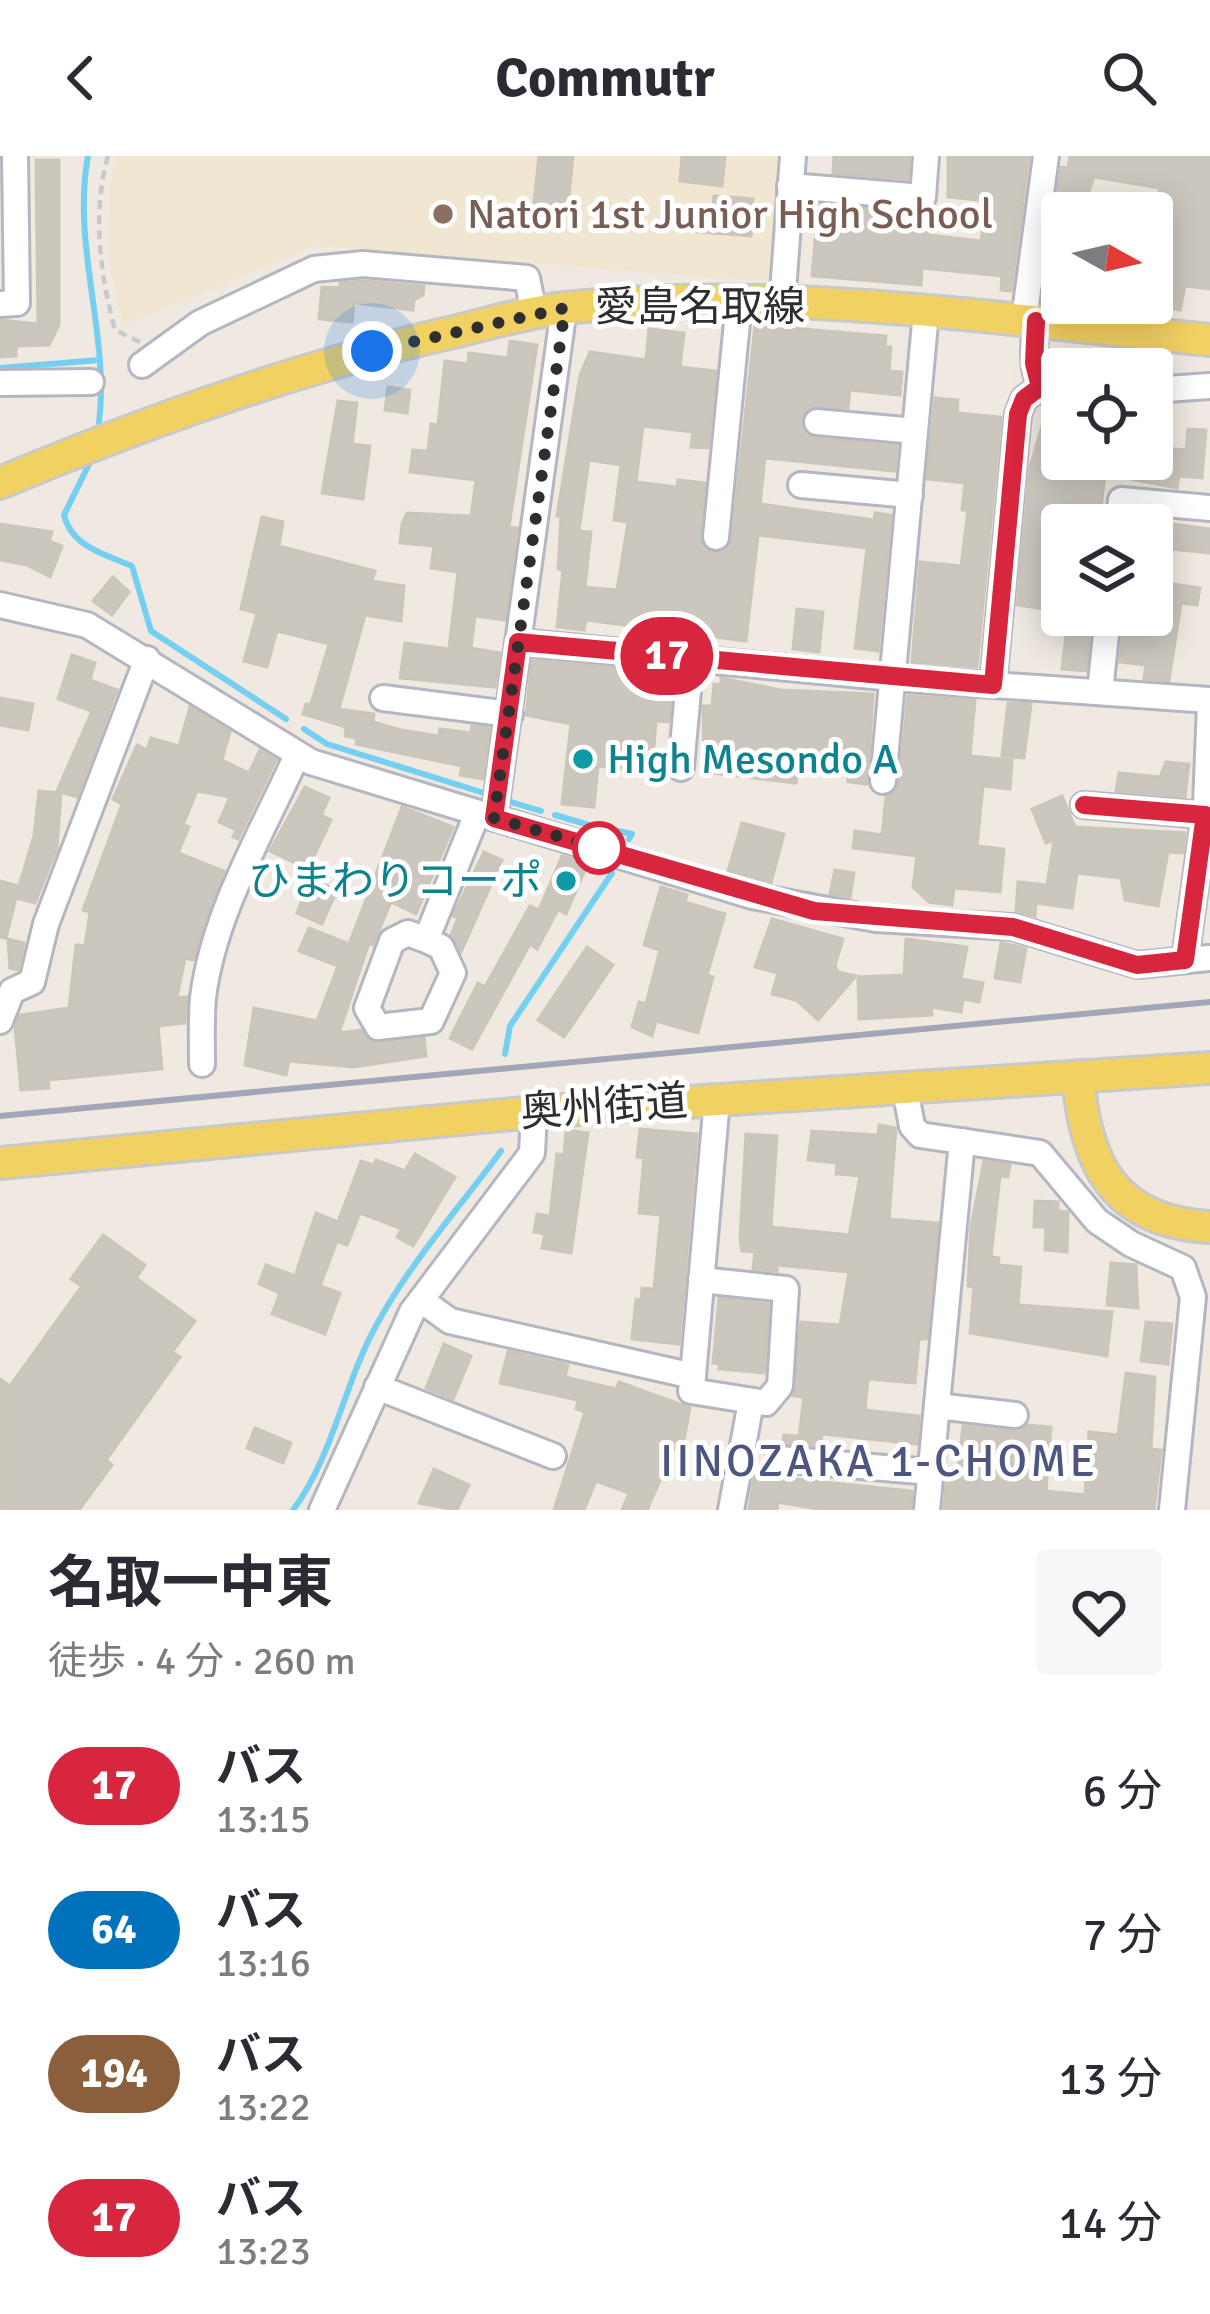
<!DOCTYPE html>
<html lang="ja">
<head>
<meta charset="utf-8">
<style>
	body { margin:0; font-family:Signika,"Noto Sans JP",sans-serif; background:#f7f7f7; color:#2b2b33; height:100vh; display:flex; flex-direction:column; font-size:45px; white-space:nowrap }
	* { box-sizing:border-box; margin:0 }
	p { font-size:39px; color:#7c7c81 }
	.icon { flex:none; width:66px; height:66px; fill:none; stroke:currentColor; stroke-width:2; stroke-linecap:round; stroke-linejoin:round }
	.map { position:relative; height:1354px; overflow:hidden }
	.drawer { display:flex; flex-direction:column; background:#fff; flex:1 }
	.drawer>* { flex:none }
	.badge { padding:0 24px; border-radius:39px; font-size:42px; line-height:78px }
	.needle { width:78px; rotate:98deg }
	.tools { position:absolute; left:1041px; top:36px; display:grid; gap:24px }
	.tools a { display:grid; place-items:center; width:132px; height:132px; border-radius:12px; background:#fff; box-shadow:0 6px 30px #0003; font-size:60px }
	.you { position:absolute; width:60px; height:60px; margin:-30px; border:9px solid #fff; border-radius:50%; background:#1a73e8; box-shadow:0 0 0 18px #1a73e833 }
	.map>.badge { position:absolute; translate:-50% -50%; box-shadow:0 0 0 6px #fff }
	.round { display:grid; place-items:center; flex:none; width:126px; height:126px; border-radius:12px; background:#f7f7f7 }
	.headline { display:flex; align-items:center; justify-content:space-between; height:204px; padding:0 48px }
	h1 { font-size:57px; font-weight:700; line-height:90px }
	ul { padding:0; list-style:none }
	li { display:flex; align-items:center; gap:36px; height:144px; padding:0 48px }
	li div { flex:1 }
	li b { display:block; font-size:45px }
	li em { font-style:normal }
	li .badge { min-width:132px; font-weight:700; text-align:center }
	header { display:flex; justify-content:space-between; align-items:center; height:156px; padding:0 48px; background:#fff; font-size:54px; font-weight:700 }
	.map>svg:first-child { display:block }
	.education { fill:#f0e6d1 }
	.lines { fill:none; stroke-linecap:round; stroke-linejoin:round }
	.stream { stroke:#75cff0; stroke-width:6 }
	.building { fill:#cbc7bf; stroke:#cbc5ba; stroke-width:3; fill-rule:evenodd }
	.minor-casing { stroke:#b4b7c1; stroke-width:30 }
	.major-casing { stroke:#c9c9c9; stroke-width:36 }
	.path { stroke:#c9c9c9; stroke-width:4.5; stroke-dasharray:9 6; stroke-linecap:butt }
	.minor { stroke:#fff; stroke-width:24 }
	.major { stroke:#f2d163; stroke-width:30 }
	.rail { stroke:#a3a6b8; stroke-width:6 }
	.line-casing { stroke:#fff; stroke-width:27 }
	.line { stroke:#d7263d; stroke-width:18 }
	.walk { stroke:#2e2e2e; stroke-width:12; stroke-dasharray:0 21.6 }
	.education-dot { fill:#8d6e63; stroke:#fff; stroke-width:4.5 }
	.culture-dot { fill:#0f9aa8; stroke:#fff; stroke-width:4.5 }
	.stop-dot { fill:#fff; stroke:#d7263d; stroke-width:6 }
	.labels { text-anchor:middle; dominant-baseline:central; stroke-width:10; stroke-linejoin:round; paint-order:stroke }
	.education-label { font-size:42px; fill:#785e54; stroke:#fff; text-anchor:start }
	.street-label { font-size:42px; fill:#2e2e2e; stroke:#fff }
	.culture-label { font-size:42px; fill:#0d838f; stroke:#fff; text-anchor:start }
	.neighbourhood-label { font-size:45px; letter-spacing:3px; fill:#4d5680; stroke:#fff }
</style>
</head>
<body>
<header><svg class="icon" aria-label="back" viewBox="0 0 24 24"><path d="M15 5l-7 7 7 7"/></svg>Commutr<svg class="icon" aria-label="search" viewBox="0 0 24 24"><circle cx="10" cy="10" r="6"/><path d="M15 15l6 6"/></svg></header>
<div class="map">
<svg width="1210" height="1354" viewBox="0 0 1210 1354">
	<rect width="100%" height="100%" fill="#efe9e1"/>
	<path class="education" d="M117,0h664l-11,126 -454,-36 -193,79 -14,-62 1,-82z"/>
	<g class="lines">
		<g class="stream">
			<path d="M88,0c-17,92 24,183 10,274"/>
			<path d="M0,212l100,-8"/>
			<path d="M91,304l-27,55c8,32 40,39 68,51l19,65 135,88"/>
			<path d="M304,573l23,15 157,49"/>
			<path d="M508,645l33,10"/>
			<path d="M555,659l34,10"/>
			<path d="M609,673l23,5 -3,5"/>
			<path d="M505,898l5,-28 102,-153"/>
			<path d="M293,1354c40,-53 51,-127 84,-186 33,-61 83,-117 124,-173"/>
		</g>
	</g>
	<g class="building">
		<path d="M539,0h34l-6,60 -34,-4z"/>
		<path d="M682,0h43l-3,30 -42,-5z"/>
		<path d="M834,0h75l-1,23 -75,-6z"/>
		<path d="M948,0h81l-18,135 -10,-1 1,-14 -80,-8 -1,17 -109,-9 4,-45 -3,-13h-7l2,-14 122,8 -2,23 53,6 6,-40 -39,-4z"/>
		<path d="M1070,0h140v133l-25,-3 -5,24 -28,-6v-70l8,-46 -66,-11 -13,36h-19v31l-11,-2 10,-75 7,1z"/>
		<path d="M36,4h23v165l-10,20 -33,1v10l-16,1v-37l38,4z"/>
		<path d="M714,40l39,3 -2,37 -64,-5 2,-16 23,2z"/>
		<path d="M363,125l61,5 -1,9 -9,5 -1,10 -59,-7 -2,19 -33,-3 3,-32 18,1v-5z"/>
		<path d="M755,169l131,11 -1,11h6l-2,24 13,1 -2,23 -50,-5 -2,18 -37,-1 -10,15 13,16 83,8 -2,25 -130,-13 -5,46 114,16 1,-7 16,2 -13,136 -23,-3 12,-100 -109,-13 -12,106 -160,-21 -2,10 -27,-3 6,-57 -5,-1 3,-53h-4l23,-141 10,-23 56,8 3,-31 35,4 -4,34 36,4 -8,77 -17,-1 2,-15 -50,-6 -7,56 41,5 1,-7 27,3 -5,54 6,13 10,3 16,-14zM589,304l32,5 -7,55 14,2 -11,68 -32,-3 6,-55 -12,-1z"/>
		<path d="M510,185l27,4 -28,182 8,1 -12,92 -30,-4 -4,32 29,5 -5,34 -95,-9 5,-35 44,6 9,-77 -27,-4 3,-22 -34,-3 2,-19 5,-11 64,3 5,-36 -66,-8 3,-22 15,1 3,-27 7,1 7,-64 23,3 1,-11 39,5z"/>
		<path d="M388,231l22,3 -3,23 -22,-3z"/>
		<path d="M935,242l23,2 -1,13 44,4 -24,250 -65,-5 8,-100 41,4 7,-56h-6l3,-27 -38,-4z"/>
		<path d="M338,245l19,2 -5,41 18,2 -7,53 -41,-6z"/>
		<path d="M1042,270l19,2 -3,31h94v-12l34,3 2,-21 18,1 -4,48 -23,-2 -2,12 -72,-14 -6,51h-47l-8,84 -27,-4 13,-138z"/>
		<path d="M262,361l21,5 -4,24 96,25 -3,10 32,5 -3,35 -36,-6 -26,94 35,5 -1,8 28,8 38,6 1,-7 31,4 1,-7 18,2 -7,51 -23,-4 2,-9 -106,-22 1,-6 -12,-2 1,-9 -43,-13 3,-10h5l18,-60 -52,-13 -10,36 -23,-6 13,-48 -16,-4z"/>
		<path d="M1135,363l75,10v24l-39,-4 -2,16 -17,-2v-38h-17z"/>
		<path d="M0,368l52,8 -3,9 13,5 -12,31 -23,-12 -27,-5z"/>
		<path d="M113,421l16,15 -17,23 -19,-14z"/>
		<path d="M1166,427l34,5 -3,17 -16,-2 -12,78 -25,-2 2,-14 -26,-3 4,-43 24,3 4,-20 11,1z"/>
		<path d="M797,453l26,3 -4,40 -26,-3z"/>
		<path d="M1067,471l23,2 -4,42 -24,-2z"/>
		<path d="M72,499l23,8 -5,17 27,10 -40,107 -20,-6 35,-80 -34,-12z"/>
		<path d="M532,504l141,13 -4,49 -13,-1 -4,50 -54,-5 -4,41 -32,-3 9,-80 -45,-9z"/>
		<path d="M721,522l60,12 92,4 -6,90 -19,-2v-10l-50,-5 -2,16 -92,-11 -1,-66h9l2,-22 7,1z"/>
		<path d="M908,540l67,4 -5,56 42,4 -2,29 -27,-3 -6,60 27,3 -4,43 -46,-4 -2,17 -23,-3 -16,-15 4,-31 -64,-8 2,-17 27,4 4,-38 13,-14z"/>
		<path d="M0,542l33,6 -5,26 -28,-5z"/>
		<path d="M1008,547l23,1 -7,54 -22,-2z"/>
		<path d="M190,551l40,25 -8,28 27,13 11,-23 16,10 -38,79 -5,-2 3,-7 -17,-8 11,-25 -33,-6 -14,34 6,2 -11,26 46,18 -31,89 -8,-2 -8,40 10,-1 -2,26 -27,3 4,43 -114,11 1,8 -28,2 -6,-63 5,-12 49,-7 7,-63 9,1 5,-34 -7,-2 39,-106 -9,-5 24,-54 10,5 4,-12 28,8z"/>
		<path d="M1166,606l23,2 -4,33 -69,-6 3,-18 41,4z"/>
		<path d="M305,631l24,11 -8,17 10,5 -23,49 -38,-18z"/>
		<path d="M39,635l22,2 -4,55 -22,55 -19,-5 -10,40 -6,-1v-56l19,5 15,-50z"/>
		<path d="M1062,640l13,31 110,6 -2,20 -15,-1 -10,54 -33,-6 -4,-22 -44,-5 -5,35 -36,-5 -1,13 -19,-5 2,-29 29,3 7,-45 -8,3 -14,-34z"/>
		<path d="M402,651l51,20 -37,87 -25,-12 -18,43 -4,-2 -30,90 22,-3 18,13 45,-5 2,18 -72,11 -65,-6 -3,14 -41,-10 9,-57 63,13 21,-55 -39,-15 10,-23 40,16z"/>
		<path d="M742,667l42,11 -13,49 -43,-12z"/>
		<path d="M484,696l18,8 -41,92 -10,-17 7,-17 -5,-2z"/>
		<path d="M562,700l26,7 -22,51 -8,-4 -21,39 -7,-5 -58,105 -22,-11 28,-55 7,4 45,-81 9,4z"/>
		<path d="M835,714l19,3 -4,24 -20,-3z"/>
		<path d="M311,723l26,11 -15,34 -25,-11z"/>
		<path d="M661,731l26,8 -2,7 40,12 -18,61 6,2 -15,56 -42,-12 -4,15 -20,-9 7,-25 7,2 14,-54 -16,-5z"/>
		<path d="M772,763l71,20 -8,26 3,7 18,4 -38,44 -22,-20 -24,-6 6,-21 -23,-6z"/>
		<path d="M8,783l16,4 -6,27 -8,-2z"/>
		<path d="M906,783l61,8 -6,32 22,4 -4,19 -16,-3 -2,13 -30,-5 1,8 -73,4 -1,-42 46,-2z"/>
		<path d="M1001,787l25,5 -6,34 -25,-4z"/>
		<path d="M587,791l26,18 -49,72 -26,-17z"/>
		<path d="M879,969l17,3 -7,91 49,4 -11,116h-8l-4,44 -47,-4 -3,31 54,6 -2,28 -95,-10 -2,12 -37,-3 1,-8 15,1 5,-39 -11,-1 8,-74 39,3 9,-53 -72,-7v6l-24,-2 2,-17 -13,-1 -2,-12 6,-105 31,2 -6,91 78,8 11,-59 -24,-2 1,-11 -29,-3 4,-29 66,4z"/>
		<path d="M640,973l57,5 -18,210 -47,-5 4,-40 5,1 1,-12 12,1 7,-74 -22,-2 5,-55 -7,-1z"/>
		<path d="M566,974l22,3 -17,120 -29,-5 3,-14 -11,-2 3,-18 13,2 7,-62 7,1z"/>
		<path d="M415,998l40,23 -42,69 -16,-9 5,-8 -42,-16 -13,32 -10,-4 -17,45 20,7 -15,41 -53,-20 8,-21 -21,-9 7,-19 29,11 21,-63 22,9 23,-61 13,4 2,-5 29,11z"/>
		<path d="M984,1005l26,4 -2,12 -8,-1 -9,81 8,1 -1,7 23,2 -3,38 94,7 -5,44 -137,-23 4,-46 -6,-1 3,-60z"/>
		<path d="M1035,1045l23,1v9l10,1 -1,40 -22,-2 1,-23h-12z"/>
		<path d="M103,1079l42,30 -9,13 59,43 -23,31 8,5 -74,103 6,5 -33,45h-79v-131l10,7 72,-100 -11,-7z"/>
		<path d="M1111,1107l25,2 2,43 -31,-3z"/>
		<path d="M719,1142l50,6 -5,69 -45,-4 1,-5 -7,-1z"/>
		<path d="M1146,1166l26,2 -4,40 -27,-3z"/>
		<path d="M444,1188l27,12 -18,43 -27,-11z"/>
		<path d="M508,1195l60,14 -3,12 51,12 3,-7 71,26 -7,38 -7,-2 -29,66h-25l7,-17 -33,-12 -12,29h-30l31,-98 -9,-3 2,-9 -78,-17z"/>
		<path d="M1126,1217l29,4 -4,72 10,1 -7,60h-210l3,-40 11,1 5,-45 50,5 15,-6 23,2 -5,64 39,4 4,-63 29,3z"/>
		<path d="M255,1272l36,15 -8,20 -36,-15z"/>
		<path d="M434,1313l35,16 -12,25 -38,-7z"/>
		<path d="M754,1319l158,16 -1,19h-88l-45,-8 -1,8h-28z"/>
	</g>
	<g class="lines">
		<g class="minor-casing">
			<g id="minor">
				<path d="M790,30l133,11 3,-41"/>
				<path d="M0,148l17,-1 -2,-147"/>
				<path d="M782,149l11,-149"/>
				<path d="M1024,164l22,-164"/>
				<path d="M1036,165c-2,34 -9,64 26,81"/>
				<path d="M142,209l58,-42 114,-54 49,-5 164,14 7,35"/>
				<path d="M0,227l91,-1"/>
				<path d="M1152,234l58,-4"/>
				<path d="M817,266l98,9"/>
				<path d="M801,329l109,10"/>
				<path d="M1118,369l3,-25 89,8"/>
				<path d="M716,381l23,-235"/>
				<path d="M0,449l87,20 224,137 441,134 124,23 137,8 124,38 72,-7"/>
				<path d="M518,486l375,36 317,22"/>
				<path d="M993,529l25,-271 6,-15 16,-12"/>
				<path d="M1100,536l8,-77"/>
				<path d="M383,542l127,16"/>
				<path d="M681,612l10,-110"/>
				<path d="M883,625l43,-469"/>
				<path d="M1084,649l121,10"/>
				<path d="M494,662l70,-510"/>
				<path d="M426,784l-18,-7 -16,8 -25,67 11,19 53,-6 22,-48 -12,-26 -15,-7 51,-126"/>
				<path d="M1185,804l21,-154 4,-102"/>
				<path d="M0,865l12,-30 20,-9 14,-58 101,-265"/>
				<path d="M202,908c0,-22 -1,-44 1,-66 10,-84 60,-167 94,-243"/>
				<path d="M905,933l7,37 8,9 120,18 57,68 34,23 52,24 10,29 -21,213"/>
				<path d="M421,1144l29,21 243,55 24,-277"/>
				<path d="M693,1220l-2,15 75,12 14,-17 6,-97 -85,-9"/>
				<path d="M377,1231l176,69"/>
				<path d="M937,1250l78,9"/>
				<path d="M779,1303l152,13"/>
				<path d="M322,1354l90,-198 120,-159 2,-41"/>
				<path d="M731,1354l20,-108"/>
				<path d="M927,1354l35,-369"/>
			</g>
		</g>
		<g class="major-casing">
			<g id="major">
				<path d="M0,327c145,-61 295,-115 449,-150 38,-9 77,-21 116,-25 213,-23 433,11 645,32"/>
				<path d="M1078,920c7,87 35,146 132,151"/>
				<path d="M0,1007l534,-51 676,-44"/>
			</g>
		</g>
		<path class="path" d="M108,0c-16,56 -8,119 7,174l25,12"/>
		<use href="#minor" class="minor"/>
		<use href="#major" class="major"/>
		<path class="rail" d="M0,960l1210,-114"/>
	</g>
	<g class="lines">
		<g class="line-casing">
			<path id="line" d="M1036,165l-2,42 6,24 -16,12 -6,15 -25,271 -475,-43 -24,176 320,93 199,16 124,38 48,-5 20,-145 -121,-10"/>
		</g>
		<use href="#line" class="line"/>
		<path class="walk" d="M372,195l193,-43 -71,510 105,30"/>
	</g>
	<circle class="education-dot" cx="443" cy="58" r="12"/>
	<g class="culture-dot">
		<circle cx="583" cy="603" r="12"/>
		<circle cx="566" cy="725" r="12"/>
	</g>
	<circle class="stop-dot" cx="599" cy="692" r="24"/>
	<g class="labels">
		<g class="education-label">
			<text x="467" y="58">Natori 1st Junior High School</text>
		</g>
		<g class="street-label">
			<text x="700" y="151">愛島名取線</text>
			<text transform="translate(604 951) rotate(-4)">奥州街道</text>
		</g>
		<g class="culture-label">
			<text x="607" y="603">High Mesondo A</text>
			<text x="542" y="725" text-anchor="end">ひまわりコーポ</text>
		</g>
		<g class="neighbourhood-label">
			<text x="879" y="1305">IINOZAKA 1-CHOME</text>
		</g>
	</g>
</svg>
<div class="tools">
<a><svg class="needle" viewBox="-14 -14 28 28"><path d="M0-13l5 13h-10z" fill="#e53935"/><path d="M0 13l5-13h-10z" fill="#7c7c81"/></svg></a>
<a><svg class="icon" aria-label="locate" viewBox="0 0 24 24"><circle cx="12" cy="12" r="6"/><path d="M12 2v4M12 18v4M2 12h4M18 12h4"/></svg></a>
<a><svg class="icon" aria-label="layers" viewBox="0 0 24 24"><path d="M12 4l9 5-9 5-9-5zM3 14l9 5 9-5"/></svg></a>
</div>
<div class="you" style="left:372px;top:195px"></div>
<b class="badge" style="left:667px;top:500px;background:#d7263d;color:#fff">17</b>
</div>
<section class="drawer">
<div class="headline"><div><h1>名取一中東</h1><p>徒歩 · 4 分 · 260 m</p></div><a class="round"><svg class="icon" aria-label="heart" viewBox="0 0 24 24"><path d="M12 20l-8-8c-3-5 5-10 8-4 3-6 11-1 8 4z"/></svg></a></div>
<ul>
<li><span class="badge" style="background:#d7263d;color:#fff">17</span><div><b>バス</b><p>13:15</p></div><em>6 分</em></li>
<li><span class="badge" style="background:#0072bc;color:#fff">64</span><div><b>バス</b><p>13:16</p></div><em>7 分</em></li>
<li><span class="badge" style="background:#8b5e3c;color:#fff">194</span><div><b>バス</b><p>13:22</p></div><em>13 分</em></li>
<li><span class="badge" style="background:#d7263d;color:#fff">17</span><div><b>バス</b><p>13:23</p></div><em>14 分</em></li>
</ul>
</section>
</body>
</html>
